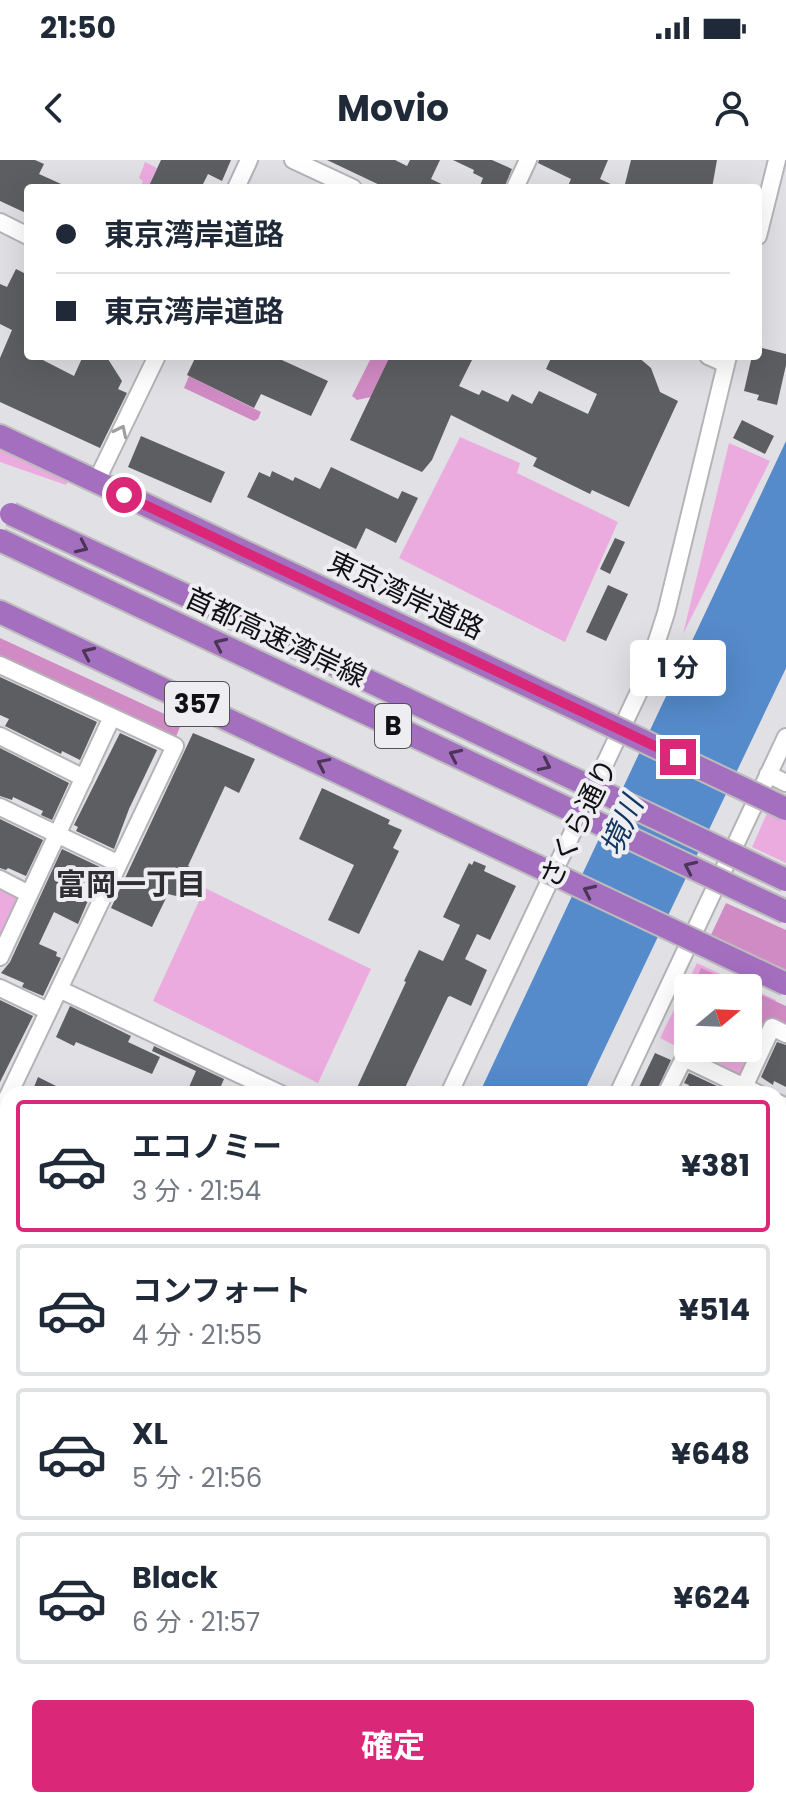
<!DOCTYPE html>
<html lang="ja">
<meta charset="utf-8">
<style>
:root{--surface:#fff;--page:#f2f2f3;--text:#1f2937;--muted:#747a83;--line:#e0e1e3;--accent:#db2777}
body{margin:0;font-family:Poppins,"Noto Sans JP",sans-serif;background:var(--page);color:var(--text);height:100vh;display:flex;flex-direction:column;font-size:30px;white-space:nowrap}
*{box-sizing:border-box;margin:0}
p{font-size:26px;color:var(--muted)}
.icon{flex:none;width:44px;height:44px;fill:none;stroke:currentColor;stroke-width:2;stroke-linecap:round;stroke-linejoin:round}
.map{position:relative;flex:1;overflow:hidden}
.drawer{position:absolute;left:0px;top:926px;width:786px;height:722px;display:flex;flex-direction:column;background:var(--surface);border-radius:24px 24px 0 0;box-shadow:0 8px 32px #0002}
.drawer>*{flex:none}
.hud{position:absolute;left:24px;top:24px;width:738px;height:176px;border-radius:8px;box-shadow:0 8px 32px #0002;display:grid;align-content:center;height:176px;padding:0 32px;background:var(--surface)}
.needle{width:52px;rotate:71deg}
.controls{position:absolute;left:674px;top:814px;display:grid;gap:16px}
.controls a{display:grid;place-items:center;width:88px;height:88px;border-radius:8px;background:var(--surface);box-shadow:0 8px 32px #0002;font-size:40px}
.end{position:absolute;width:36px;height:36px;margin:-18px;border:10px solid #db2777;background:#fff;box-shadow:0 0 0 4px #fff}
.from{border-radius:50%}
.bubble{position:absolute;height:56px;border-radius:8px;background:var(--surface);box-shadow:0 8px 32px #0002;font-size:26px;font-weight:700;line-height:56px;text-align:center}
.hud b{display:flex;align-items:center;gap:28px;height:76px;font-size:30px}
.hud b+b{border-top:2px solid var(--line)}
.hud i{width:20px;height:20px;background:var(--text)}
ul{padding:14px 0 0;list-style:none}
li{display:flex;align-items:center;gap:24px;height:132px;margin:0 16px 12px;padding:0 16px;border:4px solid var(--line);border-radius:8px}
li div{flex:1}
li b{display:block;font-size:30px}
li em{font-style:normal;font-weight:700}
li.selected{border-color:var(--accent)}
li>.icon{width:72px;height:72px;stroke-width:1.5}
.action{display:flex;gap:16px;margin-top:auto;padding:16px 32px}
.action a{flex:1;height:92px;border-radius:8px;background:var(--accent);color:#fff;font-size:32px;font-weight:700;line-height:92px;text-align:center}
.status{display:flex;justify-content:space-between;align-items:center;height:56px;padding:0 40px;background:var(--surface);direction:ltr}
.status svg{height:22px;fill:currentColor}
header{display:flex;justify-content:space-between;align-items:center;height:104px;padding:0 32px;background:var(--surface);font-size:36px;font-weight:700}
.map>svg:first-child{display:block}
.green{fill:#ecabdf;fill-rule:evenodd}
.forest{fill:#d18bc4}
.water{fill:#558acb}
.building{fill:#5d5e61}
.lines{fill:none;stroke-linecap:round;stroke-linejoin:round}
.minor-casing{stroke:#b4b4b8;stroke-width:20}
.highway-casing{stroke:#bcbcbd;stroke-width:26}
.minor{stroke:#fff;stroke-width:16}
.highway{stroke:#a56fc0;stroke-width:22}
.highway-bridge-casing{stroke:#bcbcbd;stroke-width:26;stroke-linecap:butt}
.highway-bridge{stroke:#a56fc0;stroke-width:22}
.oneway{stroke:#a09fa0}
.oneway2{stroke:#4c3658}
.route{stroke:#db2777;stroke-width:10}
.labels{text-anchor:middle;stroke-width:8;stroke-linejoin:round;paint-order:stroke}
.shield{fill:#eeeef2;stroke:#535355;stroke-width:2}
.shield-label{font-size:26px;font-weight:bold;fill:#111012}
.street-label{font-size:28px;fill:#111012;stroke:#eeeef2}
.water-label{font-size:30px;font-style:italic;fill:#113761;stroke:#eeeef2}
.neighbourhood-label{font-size:30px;font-weight:bold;fill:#2f2f32;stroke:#eeeef2}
</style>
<div class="status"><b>21:50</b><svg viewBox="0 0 49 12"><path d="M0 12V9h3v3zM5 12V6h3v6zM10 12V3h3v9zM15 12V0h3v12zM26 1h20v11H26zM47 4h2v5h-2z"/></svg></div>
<header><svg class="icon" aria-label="back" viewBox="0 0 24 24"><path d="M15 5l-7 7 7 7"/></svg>Movio<svg class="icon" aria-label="person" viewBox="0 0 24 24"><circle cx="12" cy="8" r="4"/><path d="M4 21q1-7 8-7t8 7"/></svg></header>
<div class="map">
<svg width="786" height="1647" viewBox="0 0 786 1647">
<rect width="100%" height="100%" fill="#e1e1e5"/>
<path class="green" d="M145 2 157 8 148 28H140L143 21 139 18Z
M460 277 520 303 517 313 618 362 565 482 399 398Z
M729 283 770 301 683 474Z
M0 285 70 318 66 325 0 302Z
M768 651 786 660V703L752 687Z
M0 726 17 734 19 739 0 780Z
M205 728 371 809 318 923 153 841Z
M697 803 776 840 743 914 735 916 660 878ZM688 828H748V888H688Z
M0 1376 8 1380V1502L0 1499Z
M299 1640H579L575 1647H296Z
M647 1640H737L743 1647H647Z"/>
<path class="forest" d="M372 196H390L371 237 357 240 352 236Z
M189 216 261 252 258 259 254 261 184 228Z
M0 478 182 562 175 579 0 495Z
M726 743 786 770V813L709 779Z
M701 808 746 828H693Z
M748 829 786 846V878L748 860Z
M8 1310V1365L0 1358V1328Z"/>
<path class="water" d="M786 281V508L583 934H479Z
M148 1640H247L243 1647H145Z"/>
<path class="building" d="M0 0H35L44 4 39 14 70 28H28V54L0 41Z
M161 0H231L222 21 208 14 201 28H148Z
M327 0H395L407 6 410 0H440L431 19 450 28H386Z
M453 0H492L512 9 504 28H479L483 18 473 13 474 10Z
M539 0H608L600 19 619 28H567L571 19 538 3Z
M631 0H717L712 28H624Z
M16 109 28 115V196H35L74 216 83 196H106L122 221 118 229 127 233 100 288 0 242V198L12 170 0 164V124L7 127Z
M758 187 786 194V205L777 245 757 240 759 235 744 231 752 196H758Z
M196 196H273L328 221 311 256 261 234 254 248 187 215Z
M390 196H474L459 226 479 235 482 230 508 242 512 234 532 244 539 231 588 254 597 234 546 209 552 196H637L651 208 660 232 678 241 629 347 592 330 590 334 533 306 537 298 451 255 432 300 422 312 350 280Z
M742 260 774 276 765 294 733 278Z
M141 276 225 312 211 343 128 307Z
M331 307 398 339 402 331 418 338 396 383 366 368 356 389 247 337 259 312 270 317 272 311 293 321 295 317 320 329Z
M615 378 625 382 610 414 600 409Z
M608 425 628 434 606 481 586 472Z
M0 517 97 562 80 600 62 591 61 594 5 566 9 559 0 555Z
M120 573 157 590 129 649 114 689 76 671 78 667 74 665Z
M193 573 255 599 239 633 225 626 188 706 205 714 198 729 193 726 188 739 168 734 152 767 111 748Z
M0 588 69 623 52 660 41 655 43 651 13 637 12 640 0 636Z
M322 628 390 660 388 664 402 670 393 688 399 691 359 774 328 760 354 705 299 679Z
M0 659 43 680 26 716 8 708 6 710 0 708Z
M62 689 102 708 78 764 54 752 39 784 57 792 56 796 61 798 43 836 22 827 24 823 1 813 10 802Z
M474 701 486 706 484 711 516 726 490 780 477 774 465 799 487 810 471 846 450 836 448 837 402 934H354L406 822 404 821 419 790 443 801 460 765 443 757 469 703 472 705Z
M0 840 33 856 0 922Z
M70 846 131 876 128 882 160 897 152 914 76 882 74 886 56 877Z
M777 882 786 885V927L774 921 773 925 761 917Z
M154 886 224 919 221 926 238 934H186L196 911 152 891Z
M655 893 671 900 655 934H644L637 931Z
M689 913 734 934H696L687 930 689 925 684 923Z
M38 917 58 927 54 934 34 927Z"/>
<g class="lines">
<g class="minor-casing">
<path id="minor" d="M293 0 353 28
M236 28 249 0
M515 28 528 0
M0 62 28 76
M758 76 777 0
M708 196 726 204
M96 322 157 196
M0 505 175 586 9 934
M0 576 84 618
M768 614 786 623
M0 647 117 703
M0 719 29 734
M0 797 112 557
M0 828 48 851
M59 829 281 934
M744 927 772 867 786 874
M449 934 644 521 666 453 728 196
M618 934 786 577
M666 934 684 898 759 934
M778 943 786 947
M0 953 8 936
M778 1015 786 1019
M0 1023 8 1027
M778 1089 786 1092
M778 1164 786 1168
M778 1237 786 1241
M778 1331 786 1314
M778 1392 786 1396
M114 1647 118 1640
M279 1647 282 1640
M580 1647 584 1640"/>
</g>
<g class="highway-casing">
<path id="highway" d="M0 276 461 494
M0 452 393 638"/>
</g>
<use href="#minor" class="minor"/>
<use href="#highway" class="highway"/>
<g class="highway-bridge-casing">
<path id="highway-bridge" d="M11 354 335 505 786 720
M0 380 786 752
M461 494 786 649
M393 638 786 824"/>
</g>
<use href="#highway-bridge" class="highway-bridge"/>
</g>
<defs><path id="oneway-chevron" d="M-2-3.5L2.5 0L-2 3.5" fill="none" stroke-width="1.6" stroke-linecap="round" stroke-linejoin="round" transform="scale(2)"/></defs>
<use class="oneway" href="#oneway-chevron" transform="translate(121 271) rotate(-64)"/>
<g class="oneway2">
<use href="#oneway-chevron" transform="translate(82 387) rotate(25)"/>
<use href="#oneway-chevron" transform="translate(220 484) rotate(-155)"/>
<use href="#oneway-chevron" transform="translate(88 493) rotate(-155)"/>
<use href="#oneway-chevron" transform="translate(455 595) rotate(-155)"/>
<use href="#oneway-chevron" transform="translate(323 604) rotate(-154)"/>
<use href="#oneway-chevron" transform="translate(545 605) rotate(26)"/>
<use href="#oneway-chevron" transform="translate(690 707) rotate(-155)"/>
<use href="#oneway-chevron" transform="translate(589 731) rotate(-155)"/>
</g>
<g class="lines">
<path class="route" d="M124 335 678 597"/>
</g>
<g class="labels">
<g class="shield">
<rect x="165" y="522" width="64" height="44" rx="6"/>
<rect x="375" y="544" width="36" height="44" rx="6"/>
</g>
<g class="shield-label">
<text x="197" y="553">357</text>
<text x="393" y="575">B</text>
</g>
<g class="street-label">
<text transform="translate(406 435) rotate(25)" y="10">東京湾岸道路</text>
<text transform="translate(276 477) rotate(25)" y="10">首都高速湾岸線</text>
<text transform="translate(578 663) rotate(-64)" y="10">さくら通り</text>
</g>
<g class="water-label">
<text transform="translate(622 666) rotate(-66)" y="10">境川</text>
</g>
<g class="neighbourhood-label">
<text x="131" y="735">富岡一丁目</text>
</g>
</g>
</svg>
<div class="controls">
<a><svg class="needle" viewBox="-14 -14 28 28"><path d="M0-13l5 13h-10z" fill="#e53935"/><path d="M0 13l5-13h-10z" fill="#747a83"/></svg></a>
</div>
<i class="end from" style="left:124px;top:335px"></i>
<i class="end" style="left:678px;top:597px"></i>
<div class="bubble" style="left:630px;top:480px;width:96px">1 分</div>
<div class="hud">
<b><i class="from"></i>東京湾岸道路</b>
<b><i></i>東京湾岸道路</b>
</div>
<section class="drawer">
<ul>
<li class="selected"><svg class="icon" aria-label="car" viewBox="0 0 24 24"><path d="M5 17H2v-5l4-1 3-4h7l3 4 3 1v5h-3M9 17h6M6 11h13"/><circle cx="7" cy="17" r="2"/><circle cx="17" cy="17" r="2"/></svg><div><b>エコノミー</b><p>3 分 · 21:54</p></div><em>¥381</em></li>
<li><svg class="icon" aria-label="car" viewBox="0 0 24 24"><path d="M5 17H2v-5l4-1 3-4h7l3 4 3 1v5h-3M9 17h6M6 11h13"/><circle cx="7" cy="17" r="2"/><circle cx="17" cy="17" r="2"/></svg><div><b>コンフォート</b><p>4 分 · 21:55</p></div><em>¥514</em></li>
<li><svg class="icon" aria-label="car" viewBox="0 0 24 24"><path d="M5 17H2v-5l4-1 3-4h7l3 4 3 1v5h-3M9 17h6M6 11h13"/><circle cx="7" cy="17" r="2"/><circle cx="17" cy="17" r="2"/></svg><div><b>XL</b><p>5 分 · 21:56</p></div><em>¥648</em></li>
<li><svg class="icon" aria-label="car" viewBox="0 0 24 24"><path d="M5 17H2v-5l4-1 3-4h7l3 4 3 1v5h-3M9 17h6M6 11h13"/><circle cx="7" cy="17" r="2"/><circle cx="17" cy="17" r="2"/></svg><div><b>Black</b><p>6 分 · 21:57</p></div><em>¥624</em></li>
</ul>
<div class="action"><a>確定</a></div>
</section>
</div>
